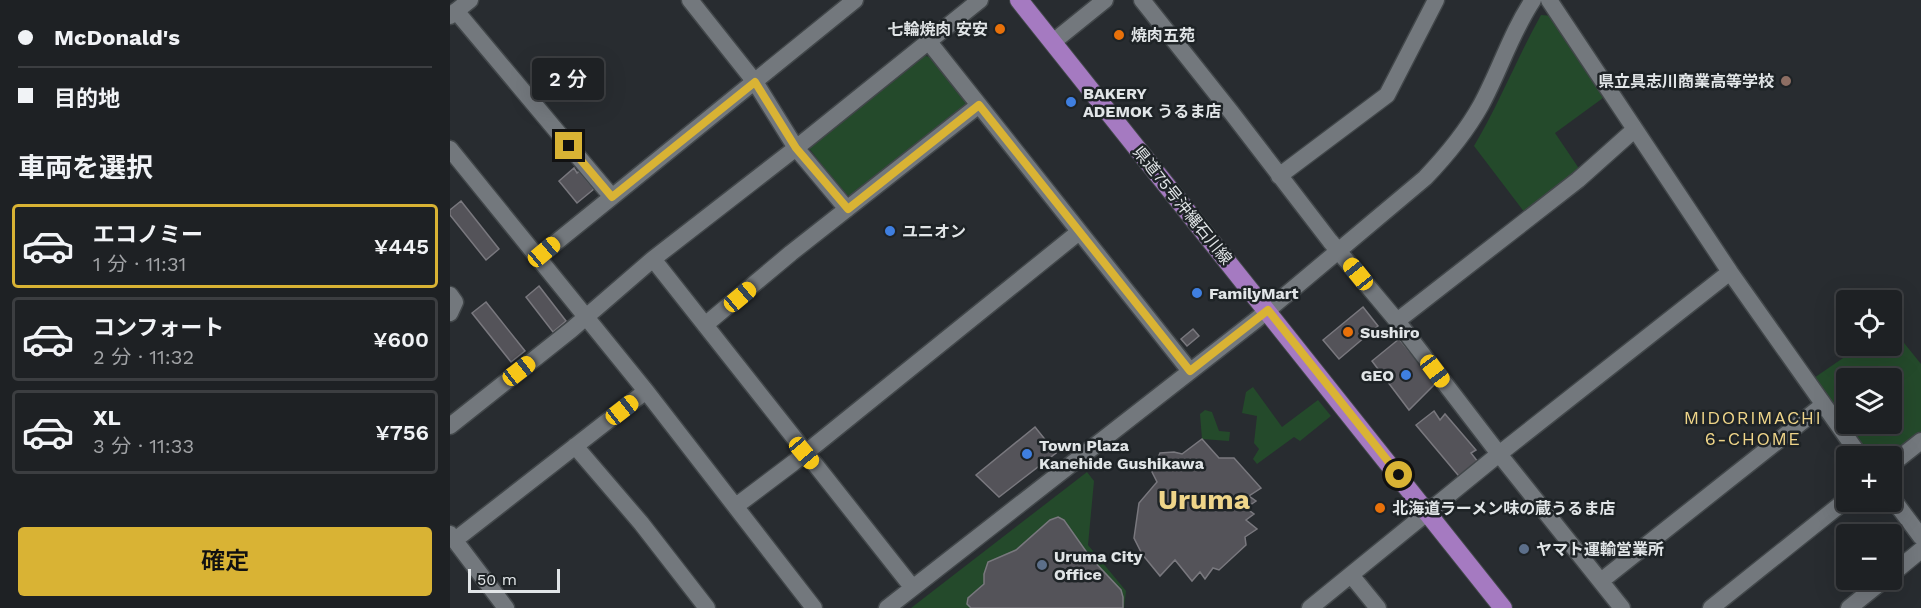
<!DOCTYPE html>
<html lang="ja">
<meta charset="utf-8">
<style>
:root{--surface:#1e2124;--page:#26292c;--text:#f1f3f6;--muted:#a1a3a6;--line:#3c3e41;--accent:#d9b334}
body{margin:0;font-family:"Work Sans","Noto Sans JP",sans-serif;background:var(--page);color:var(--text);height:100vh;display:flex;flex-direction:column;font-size:22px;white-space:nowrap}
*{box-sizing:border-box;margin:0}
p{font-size:20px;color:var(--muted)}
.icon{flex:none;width:33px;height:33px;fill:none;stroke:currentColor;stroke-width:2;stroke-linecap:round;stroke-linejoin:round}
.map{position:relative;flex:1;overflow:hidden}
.drawer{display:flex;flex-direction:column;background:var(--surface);width:450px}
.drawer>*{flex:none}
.hud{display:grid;align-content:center;height:132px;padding:0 18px;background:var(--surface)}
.tools{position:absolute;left:1386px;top:290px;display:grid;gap:12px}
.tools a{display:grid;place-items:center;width:66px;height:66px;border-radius:6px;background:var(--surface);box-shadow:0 6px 24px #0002,0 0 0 2px var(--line);font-size:30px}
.scale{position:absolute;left:18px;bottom:15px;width:92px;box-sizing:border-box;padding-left:6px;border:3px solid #e1e5e7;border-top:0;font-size:16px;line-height:21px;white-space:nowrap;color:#e1e5e7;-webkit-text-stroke:4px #1e2326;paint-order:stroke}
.end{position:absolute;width:27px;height:27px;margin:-14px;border:8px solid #d9b334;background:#111;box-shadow:0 0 0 3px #111}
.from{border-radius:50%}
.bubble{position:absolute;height:42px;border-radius:6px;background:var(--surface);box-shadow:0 6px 24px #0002,0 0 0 2px var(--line);font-size:20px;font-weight:600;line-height:42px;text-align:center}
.car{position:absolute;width:18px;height:36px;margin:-18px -9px;border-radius:8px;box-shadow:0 0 4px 2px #0007;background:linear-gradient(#f5c518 24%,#345 0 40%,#f5c518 0 76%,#345 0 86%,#f5c518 0)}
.hud b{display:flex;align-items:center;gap:21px;height:57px;font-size:22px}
.hud b+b{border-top:2px solid var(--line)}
.hud i{width:15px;height:15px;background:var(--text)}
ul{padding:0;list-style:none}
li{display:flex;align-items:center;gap:18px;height:84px;margin:0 12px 9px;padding:0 6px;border:3px solid var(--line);border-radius:6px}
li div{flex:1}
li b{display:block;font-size:22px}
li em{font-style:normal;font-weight:600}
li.current{border-color:var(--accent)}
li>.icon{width:54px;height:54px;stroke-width:1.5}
h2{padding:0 18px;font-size:27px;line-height:72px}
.cta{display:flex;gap:12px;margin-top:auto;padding:12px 18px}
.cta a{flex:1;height:69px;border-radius:6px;background:var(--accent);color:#111;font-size:24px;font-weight:600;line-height:69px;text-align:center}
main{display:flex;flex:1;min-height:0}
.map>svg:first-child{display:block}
.green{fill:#244a2b;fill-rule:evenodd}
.building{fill:#545359;stroke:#79787e;stroke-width:1.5}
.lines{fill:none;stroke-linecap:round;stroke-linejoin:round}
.minor-casing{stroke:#42474a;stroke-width:19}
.major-casing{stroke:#42474a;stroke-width:20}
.minor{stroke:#73787d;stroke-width:16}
.major{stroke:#a57ac1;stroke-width:18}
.route{stroke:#d9b334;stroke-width:8}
.food-dot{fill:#e8710a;stroke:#1e2326;stroke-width:2}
.education-dot{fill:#8d6e63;stroke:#1e2326;stroke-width:2}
.shop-dot{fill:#3f7fe0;stroke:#1e2326;stroke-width:2}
.service-dot{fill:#5c6f8a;stroke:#1e2326;stroke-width:2}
.labels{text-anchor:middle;stroke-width:5;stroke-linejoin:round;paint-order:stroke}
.poi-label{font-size:16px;font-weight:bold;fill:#e1e5e7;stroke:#1e2326;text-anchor:start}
.street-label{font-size:16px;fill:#e1e5e7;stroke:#1e2326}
.neighbourhood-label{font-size:18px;letter-spacing:1.5px;fill:#efd589;stroke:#1e2326}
.town-label{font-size:28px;font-weight:bold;fill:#efd589;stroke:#1e2326}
</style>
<main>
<section class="drawer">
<div class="hud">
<b><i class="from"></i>McDonald's</b>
<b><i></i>目的地</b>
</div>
<h2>車両を選択</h2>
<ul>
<li class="current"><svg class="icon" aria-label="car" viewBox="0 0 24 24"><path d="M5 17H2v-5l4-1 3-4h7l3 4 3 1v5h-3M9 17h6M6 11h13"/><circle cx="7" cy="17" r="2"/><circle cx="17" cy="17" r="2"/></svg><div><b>エコノミー</b><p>1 分 · 11:31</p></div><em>¥445</em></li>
<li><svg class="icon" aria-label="car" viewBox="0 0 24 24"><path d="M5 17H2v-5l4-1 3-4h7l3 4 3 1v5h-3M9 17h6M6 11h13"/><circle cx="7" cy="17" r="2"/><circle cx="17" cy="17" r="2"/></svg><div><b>コンフォート</b><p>2 分 · 11:32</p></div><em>¥600</em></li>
<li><svg class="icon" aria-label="car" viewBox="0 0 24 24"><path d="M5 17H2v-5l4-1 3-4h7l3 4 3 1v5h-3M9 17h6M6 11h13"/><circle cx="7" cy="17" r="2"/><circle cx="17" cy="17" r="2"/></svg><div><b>XL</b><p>3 分 · 11:33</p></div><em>¥756</em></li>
</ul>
<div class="cta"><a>確定</a></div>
</section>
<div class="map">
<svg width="1471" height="608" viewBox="0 0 1471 608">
<rect width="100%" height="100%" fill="#282c30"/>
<path class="green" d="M1091 15 1104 16 1153 98 1105 133 1130 170 1075 213 1024 146C1049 104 1067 58 1091 15Z
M475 56 483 57 517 101 515 110 404 197 394 194 359 148Z
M1442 328 1471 364V441L1442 456H1410L1361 380 1412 345H1442ZM1396 378H1442V423H1396Z
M803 387 832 427 868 400 881 416 850 441 844 437 807 464 803 459 809 449 804 443 807 416 792 413 796 392Z
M755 410 762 412 769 431 780 432 779 441 752 439 750 414Z
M637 472 644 481 638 545 676 591 674 608H461Z"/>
<path class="building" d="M124 168 127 173 129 171 144 189 127 203 109 181Z
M11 201 49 249 36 260 0 215V210Z
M89 286 116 321 103 332 76 297Z
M36 302 75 351 61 362 22 313Z
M913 307 928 326 889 359 873 340Z
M743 329 749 336 737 346 731 339Z
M949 339 986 383 959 410 922 361Z
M984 411 990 420 995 414 1026 450 1021 453 1032 467 1013 481 966 425Z
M585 427 606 453 549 497 526 475Z
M752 439 769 458H784L811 488 799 496 806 501 796 508 804 514 796 520 807 529 795 537 796 545 769 570 763 568 755 579 750 572 742 581 725 560 710 576 692 554 684 538 689 503 707 482 702 472 710 453 724 452 732 454Z
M608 517 614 520 640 557 671 590 673 597V608H521L517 604 518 598 534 584V574L538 562 566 550 600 520Z"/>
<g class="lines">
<g class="minor-casing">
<path id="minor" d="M240 0 305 82 346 148 397 209
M692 0 781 112 880 241 947 321 1049 454 1172 608
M1099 0 1280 272 1410 456
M6 11 162 197
M0 16 20 0
M479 42 740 371
M603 42 655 0
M0 149 196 391 364 608
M829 176 937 95 986 0
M88 257 405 0
M203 259 462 587
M0 295 5 302 0 313
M947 321 1128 180 1184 130
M255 325 341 253 529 105
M0 426 121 330 203 259 346 148 530 0
M125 446 191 523 257 608
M1442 464 1471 441
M1442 498 1471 537
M286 506 343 463 629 232
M0 534 56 608
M5 540 196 391
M1442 574 1471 550
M901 575 928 608
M1151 581 1373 405
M437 608 806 320 975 178C996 156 1016 132 1031 105 1050 70 1061 33 1083 0
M860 608 1049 454 1280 272
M1261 608 1396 500
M1399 608 1435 579"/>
</g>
<g class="major-casing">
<path id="major" d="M569 0 1053 608"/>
</g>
<use href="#minor" class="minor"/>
<use href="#major" class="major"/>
</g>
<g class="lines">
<path class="route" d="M119 146 162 197 305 82 346 148 398 209 529 105 740 371 818 310 949 475"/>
</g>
<g class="food-dot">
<circle cx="550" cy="29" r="6"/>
<circle cx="669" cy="35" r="6"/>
<circle cx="898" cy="332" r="6"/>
<circle cx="930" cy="508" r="6"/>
</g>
<circle class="education-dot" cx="1336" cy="81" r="6"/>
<g class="shop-dot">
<circle cx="621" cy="102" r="6"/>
<circle cx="440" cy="231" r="6"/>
<circle cx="747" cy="293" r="6"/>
<circle cx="956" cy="375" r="6"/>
<circle cx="577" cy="454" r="6"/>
</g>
<g class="service-dot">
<circle cx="1074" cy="549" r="6"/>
<circle cx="592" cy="565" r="6"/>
</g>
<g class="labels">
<g class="poi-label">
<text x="538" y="35" text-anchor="end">七輪焼肉 安安</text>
<text x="681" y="41">焼肉五苑</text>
<text x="1324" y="87" text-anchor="end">県立具志川商業高等学校</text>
<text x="633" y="99">BAKERY<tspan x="633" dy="18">ADEMOK うるま店</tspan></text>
<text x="452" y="237">ユニオン</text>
<text x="759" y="299">FamilyMart</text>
<text x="910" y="338">Sushiro</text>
<text x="944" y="381" text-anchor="end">GEO</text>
<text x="589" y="451">Town Plaza<tspan x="589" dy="18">Kanehide Gushikawa</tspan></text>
<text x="942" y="514">北海道ラーメン味の蔵うるま店</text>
<text x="1086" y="555">ヤマト運輸営業所</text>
<text x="604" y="562">Uruma City<tspan x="604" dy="18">Office</tspan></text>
</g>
<g class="street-label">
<text transform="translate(733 205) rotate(51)" y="6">県道75号沖縄石川線</text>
</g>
<g class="neighbourhood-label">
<text x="1303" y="424">MIDORIMACHI<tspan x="1303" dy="21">6-CHOME</tspan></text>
</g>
<g class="town-label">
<text x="754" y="509">Uruma</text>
</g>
</g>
</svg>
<div class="tools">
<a><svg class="icon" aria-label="locate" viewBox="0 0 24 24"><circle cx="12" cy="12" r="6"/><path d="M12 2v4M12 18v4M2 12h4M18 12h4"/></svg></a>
<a><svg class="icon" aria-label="layers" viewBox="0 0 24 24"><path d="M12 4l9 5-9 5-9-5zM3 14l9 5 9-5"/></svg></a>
<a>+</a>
<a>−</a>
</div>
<div class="scale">50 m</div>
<i class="end from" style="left:949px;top:475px"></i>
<i class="end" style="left:119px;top:146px"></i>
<div class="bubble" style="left:82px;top:58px;width:72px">2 分</div>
<i class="car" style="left:94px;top:252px;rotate:50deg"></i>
<i class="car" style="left:908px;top:274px;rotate:321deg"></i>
<i class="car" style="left:290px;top:297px;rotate:50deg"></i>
<i class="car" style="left:69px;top:371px;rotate:52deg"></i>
<i class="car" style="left:985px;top:371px;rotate:143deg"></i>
<i class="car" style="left:172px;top:410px;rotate:52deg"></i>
<i class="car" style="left:354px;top:453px;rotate:140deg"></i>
</div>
</main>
